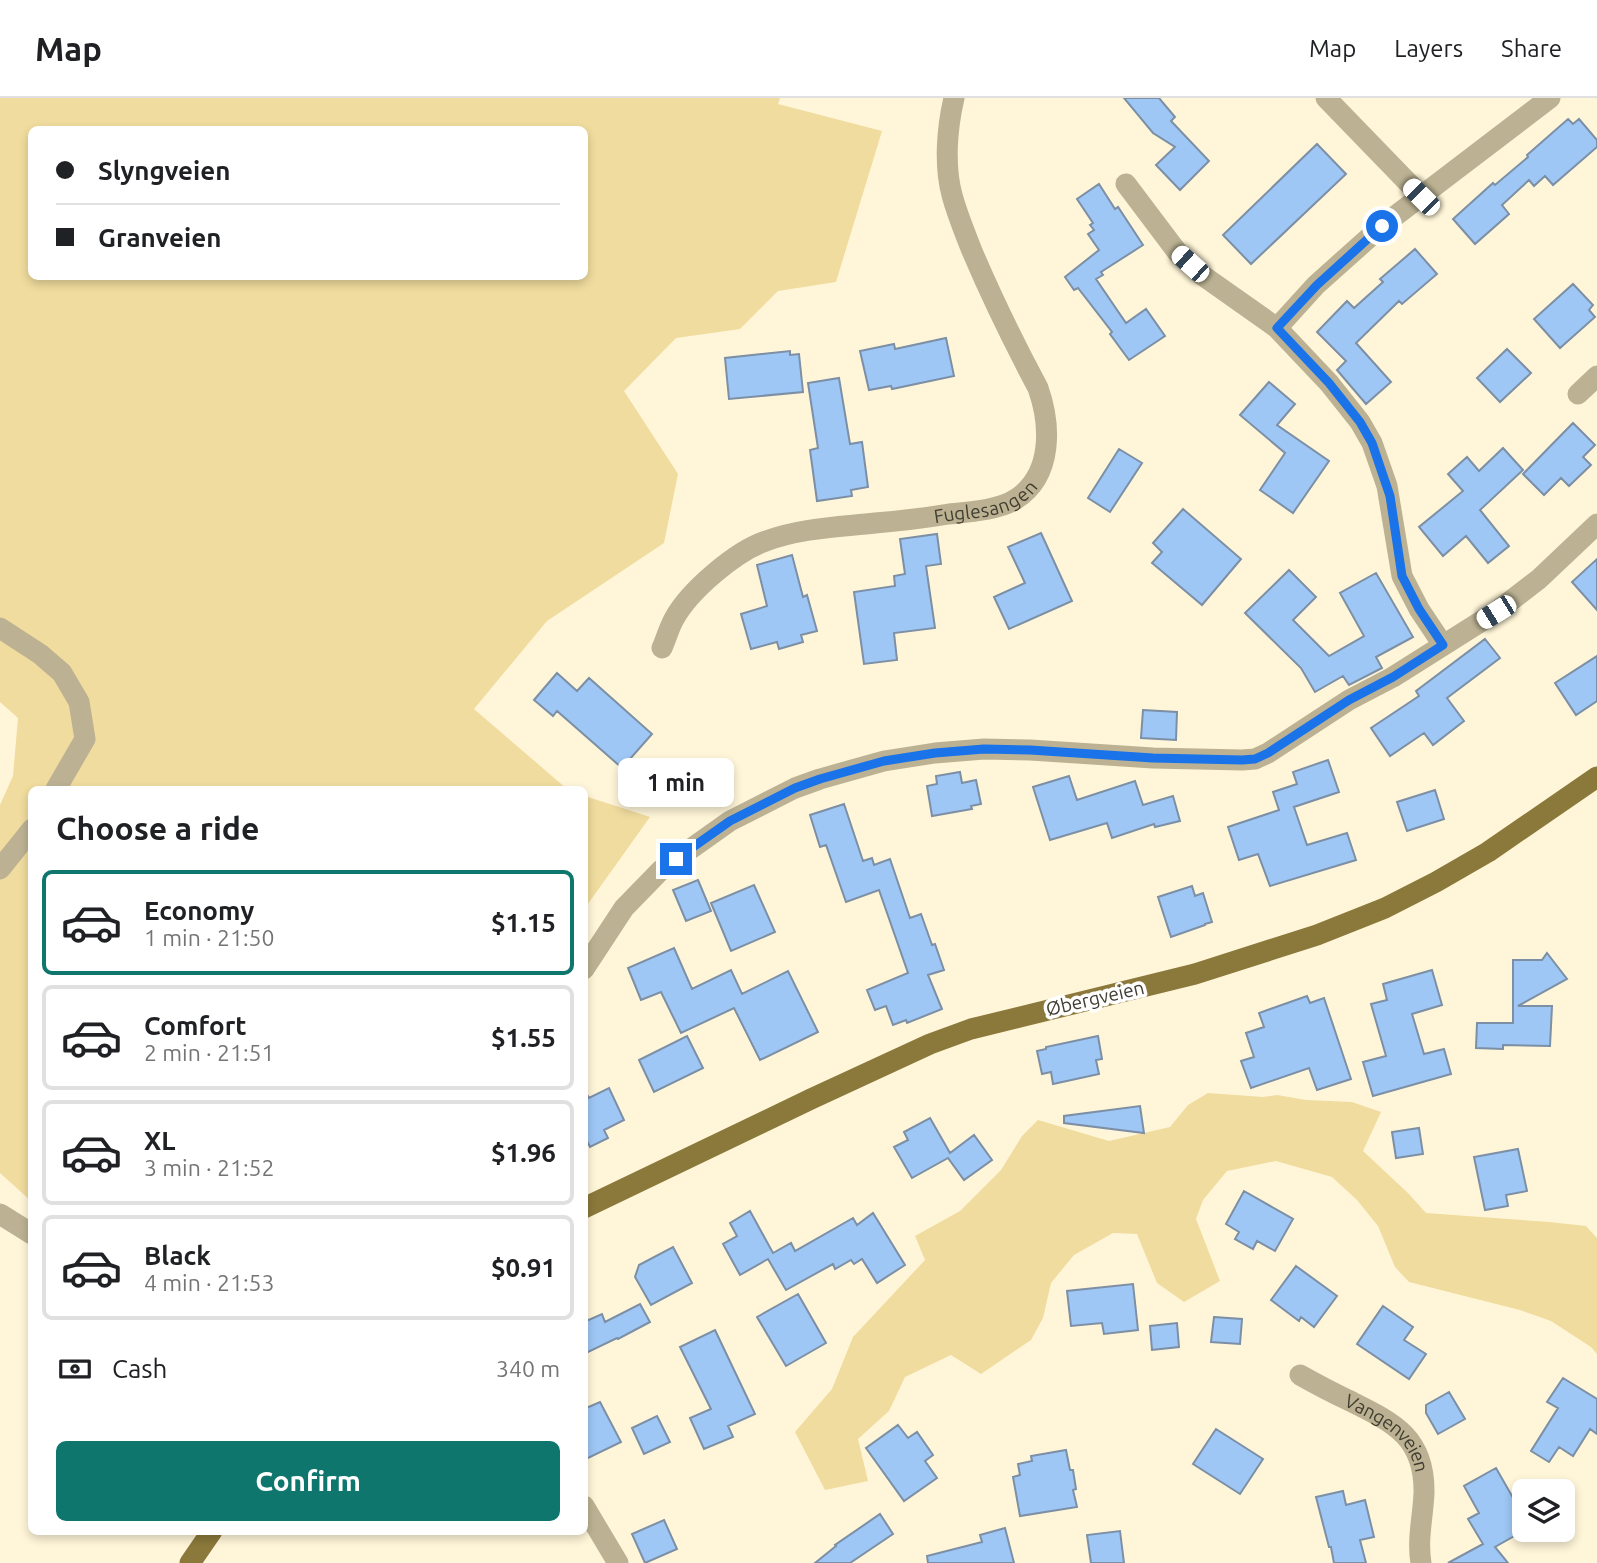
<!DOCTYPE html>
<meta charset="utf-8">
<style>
:root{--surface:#fff;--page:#f6f6f6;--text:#202124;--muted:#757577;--line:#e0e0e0;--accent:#0f766e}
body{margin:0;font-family:Ubuntu,sans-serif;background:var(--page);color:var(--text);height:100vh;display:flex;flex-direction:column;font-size:26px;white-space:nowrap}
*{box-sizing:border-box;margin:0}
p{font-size:23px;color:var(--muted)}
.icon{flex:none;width:38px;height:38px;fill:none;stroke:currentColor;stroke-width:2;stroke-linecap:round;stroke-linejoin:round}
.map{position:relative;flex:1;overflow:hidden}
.panel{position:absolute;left:28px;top:688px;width:560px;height:749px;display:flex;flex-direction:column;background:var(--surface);border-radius:10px;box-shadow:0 4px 10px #0003}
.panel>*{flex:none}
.banner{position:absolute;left:28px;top:28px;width:560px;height:154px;border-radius:10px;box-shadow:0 4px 10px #0003;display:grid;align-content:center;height:154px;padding:0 28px;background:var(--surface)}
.controls{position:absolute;left:1512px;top:1381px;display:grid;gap:14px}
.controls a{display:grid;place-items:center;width:63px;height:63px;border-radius:10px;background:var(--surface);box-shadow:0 4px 10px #0003;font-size:35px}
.end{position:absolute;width:32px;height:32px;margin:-16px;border:9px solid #1a73e8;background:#fff;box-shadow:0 0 0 4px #fff}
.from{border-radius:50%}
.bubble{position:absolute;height:49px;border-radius:10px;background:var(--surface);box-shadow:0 4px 10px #0003;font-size:23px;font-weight:700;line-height:49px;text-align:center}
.car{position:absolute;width:21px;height:42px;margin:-21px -10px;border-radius:9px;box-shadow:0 0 5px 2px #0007;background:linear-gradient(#fff 24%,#345 0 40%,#fff 0 76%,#345 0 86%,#fff 0)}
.banner b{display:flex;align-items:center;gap:24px;height:66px;font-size:26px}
.banner b+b{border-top:2px solid var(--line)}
.banner i{width:18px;height:18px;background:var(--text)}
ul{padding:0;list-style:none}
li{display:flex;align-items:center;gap:21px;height:105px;margin:0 14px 10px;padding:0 14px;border:4px solid var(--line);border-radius:10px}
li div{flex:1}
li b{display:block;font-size:26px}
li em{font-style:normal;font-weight:700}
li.active{border-color:var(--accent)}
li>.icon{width:63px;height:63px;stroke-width:1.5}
h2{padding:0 28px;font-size:32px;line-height:84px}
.pay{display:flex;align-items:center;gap:18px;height:77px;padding:0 28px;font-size:26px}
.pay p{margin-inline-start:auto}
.primary-button{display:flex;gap:14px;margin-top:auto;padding:14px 28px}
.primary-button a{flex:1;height:80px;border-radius:10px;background:var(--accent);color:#fff;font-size:28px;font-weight:700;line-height:80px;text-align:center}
header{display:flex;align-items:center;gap:42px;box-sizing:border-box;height:98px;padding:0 35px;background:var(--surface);border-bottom:2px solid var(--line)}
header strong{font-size:33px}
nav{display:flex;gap:38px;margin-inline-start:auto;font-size:24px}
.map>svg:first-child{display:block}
.green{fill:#f0dc9e;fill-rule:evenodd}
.building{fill:#9ec7f5;stroke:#7c8fa5;stroke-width:2}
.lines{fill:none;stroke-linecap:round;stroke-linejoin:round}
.street{stroke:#bcb293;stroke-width:21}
.primary{stroke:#8b793b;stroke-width:21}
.route{stroke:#1a73e8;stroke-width:9}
.labels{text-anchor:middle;stroke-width:7;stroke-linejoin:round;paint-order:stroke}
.street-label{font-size:19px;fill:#403d31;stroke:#fff}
</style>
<header>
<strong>Map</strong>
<nav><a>Map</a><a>Layers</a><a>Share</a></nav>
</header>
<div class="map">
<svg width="1597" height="1465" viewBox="0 0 1597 1465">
<rect width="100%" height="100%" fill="#fff6d9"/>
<path class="green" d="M0 0H780L778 6 882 33 836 184 778 193 740 231 676 240 624 293 678 376 664 445 547 523 474 611 567 691H32L31 1103 0 1075V707L13 678 18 620 0 604ZM32 32H584V178H32Z
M585 698 650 719 585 810 584 698Z
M1208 995 1263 999 1277 997 1306 1002 1352 1004 1381 1014 1363 1053 1408 1095 1426 1115 1549 1124 1586 1128 1597 1140V1256L1591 1249 1551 1223 1520 1212 1409 1184 1395 1169 1378 1128 1357 1102 1332 1079 1276 1063 1227 1073 1203 1102 1196 1121 1220 1183 1184 1204 1157 1185 1137 1136 1113 1135 1074 1157 1051 1185 1043 1220 1031 1242 981 1276 951 1257 905 1279 889 1313 858 1341 868 1383 825 1392 795 1334 832 1291 853 1239 925 1162 915 1138 960 1113 1001 1072 1022 1038 1038 1022 1109 1043 1170 1029 1188 1007Z"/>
<path class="building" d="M1124 0H1159L1175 19 1171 23 1209 63 1180 92 1156 67 1175 49 1153 35Z
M1568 21 1573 26 1579 21 1597 42V49L1553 87 1545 78 1534 88 1529 82 1502 107 1509 116 1475 146 1453 121 1493 85 1495 87 1528 59 1527 57Z
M1317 46 1346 76 1251 166 1223 137Z
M1099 86 1115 111 1118 109 1143 147 1101 174 1103 177 1096 181 1126 225 1146 211 1165 238 1129 262 1110 236 1112 234 1078 190 1074 192 1065 179 1099 152 1088 136 1094 132 1090 127 1093 125 1077 101Z
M1415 151 1437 176 1402 206 1399 203 1356 245 1391 284 1366 306 1337 272 1346 263 1317 234 1347 203 1354 210 1383 184 1380 181Z
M1573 186 1593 207 1589 212 1595 219 1560 250 1534 221Z
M946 240 954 278 892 291 891 288 869 292 860 253 894 246 895 251Z
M1507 251 1531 275 1500 304 1477 280Z
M790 253V257L799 256 803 294 729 301 725 260Z
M839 280 850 346 862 344 868 389 851 392 852 398 817 403 810 352 818 350 808 285Z
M1269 284 1295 306 1277 327 1329 363 1293 415 1260 392 1285 355 1240 317Z
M1573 325 1595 347 1583 359 1591 367 1569 388 1561 380 1544 397 1523 376Z
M1503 350 1523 372 1480 412 1509 448 1488 465 1466 438 1443 458 1419 429 1463 393 1448 376 1467 359 1479 373Z
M1119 351 1142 365 1110 414 1088 400Z
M1183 411 1241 461 1202 507 1152 465 1162 454 1153 445Z
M1041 435 1072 503 1009 531 994 499 1025 485 1008 449Z
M937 436 941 466 926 468 935 530 894 535 897 562 864 566 854 494 895 488 894 478 905 476 900 441Z
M792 457 803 499 807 497 817 533 801 537 803 544 779 551 777 544 751 551 741 516 767 508 757 467Z
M1597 461V512L1572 484Z
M1289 472 1316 499 1293 522 1329 558 1364 538 1340 495 1376 475 1413 539 1376 559 1382 570 1349 587 1343 578 1315 594 1301 570 1245 515Z
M1485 541 1500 560 1447 600 1464 623 1433 647 1424 635 1390 658 1371 630 1419 598 1416 593Z
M1597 558V603L1576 617 1555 585Z
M557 575 577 593 589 580 652 636 622 670 557 613 553 618 534 602Z
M1143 612 1177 614 1176 642 1141 640Z
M1328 662 1339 694 1294 709 1307 747 1347 735 1356 762 1270 788 1258 756 1239 762 1228 729 1279 712 1273 694 1297 686 1293 674Z
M960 674 962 685 976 682 981 706 971 708 972 711 932 718 927 688 937 686 936 678Z
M1069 678 1077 702 1135 683 1143 707 1173 698 1180 723 1155 729 1154 726 1112 740 1107 725 1050 742 1033 689Z
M1435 692 1444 721 1407 733 1397 704Z
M844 706 863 763 872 760 874 767 890 761 910 820 921 816 932 847 935 846 944 872 928 877 942 911 907 925 906 922 893 927 886 908 875 912 867 892 908 875 879 792 846 804 826 747 820 749 810 717Z
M698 782 711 813 686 823 673 792Z
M754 787 775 834 731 853 711 805Z
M1192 788 1195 798 1203 795 1212 824 1205 826V827L1171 839 1158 799Z
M674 850 692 891 731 872 742 896 788 873 818 934 760 962 734 910 681 935 661 894 641 902 628 870Z
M1547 855 1567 881 1518 908H1552L1550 948 1503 947V951L1476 950 1477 925H1513V862H1542Z
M1432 872 1442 907 1412 916 1424 956 1444 951 1451 976 1373 998 1363 964 1386 958 1371 906 1387 902 1383 886Z
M1307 898 1310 905 1324 900 1351 981 1317 992 1309 970 1251 990 1241 963 1254 959 1246 935 1264 929 1259 915Z
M687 938 703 970 654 994 639 962Z
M1098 938 1102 961 1096 962 1099 976 1053 986 1051 974 1042 976 1037 953 1046 951V949Z
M609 990 624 1022 604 1032 608 1040 590 1049 586 1041H584V991L589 1000Z
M1140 1008 1144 1035 1064 1025V1018Z
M930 1020 950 1055 974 1037 992 1062 964 1082 948 1060 912 1080 894 1049 908 1042 904 1034Z
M1419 1030 1423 1056 1396 1060 1392 1034Z
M1518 1051 1527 1093 1506 1097 1508 1108 1485 1112 1474 1059Z
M1244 1093 1293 1121 1275 1153 1257 1143 1253 1151 1235 1141 1239 1134 1226 1126Z
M750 1113 773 1155 791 1145 795 1153 853 1120 857 1127 873 1115 905 1167 877 1185 862 1161 854 1166 851 1162 835 1171 833 1166 786 1192 768 1161 740 1177 723 1146 737 1138 730 1125Z
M673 1149 692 1185 651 1207 635 1179 639 1167Z
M1296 1168 1337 1198 1314 1229 1301 1219 1299 1223 1271 1202Z
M1133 1186 1138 1232 1104 1236 1102 1225 1071 1228 1067 1193Z
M798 1196 826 1245 786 1268 757 1219Z
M640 1206 650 1224 618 1241 617 1240 584 1256V1224L602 1216 605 1224Z
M1383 1208 1413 1229 1404 1242 1426 1256 1409 1281 1357 1246Z
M1214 1219 1242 1221 1240 1246 1211 1244Z
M1177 1225 1179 1249 1152 1252 1150 1228Z
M715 1232 755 1316 728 1328 733 1339 704 1351 690 1320 711 1311 680 1249Z
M1563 1280 1597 1301V1336L1590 1331 1573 1358 1559 1349 1549 1364 1531 1353 1558 1310 1547 1304Z
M1449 1294 1465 1321 1438 1336 1426 1315V1307Z
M600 1304 621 1344 584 1362V1311Z
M657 1318 670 1344 644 1356 632 1330Z
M898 1327 908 1340 917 1334 933 1357 925 1363 937 1380 904 1403 866 1350Z
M1216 1331 1263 1361 1240 1396 1193 1366Z
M1066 1352 1070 1372H1073L1076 1391 1073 1392 1077 1409 1020 1418 1013 1379 1020 1377 1018 1366 1032 1363 1031 1358Z
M1496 1370 1524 1419 1525 1432 1495 1449 1508 1465H1448L1483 1446 1468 1421 1479 1415 1464 1388Z
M1343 1393 1346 1407 1365 1402 1374 1439 1360 1442 1366 1465H1334L1331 1449H1329L1316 1399Z
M880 1416 893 1436 850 1465H815L836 1448 835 1447Z
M664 1422 677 1451 645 1465 632 1436Z
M1005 1430 1014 1465H928L927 1458 982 1444 980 1437Z
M1120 1433 1124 1465H1091L1087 1437Z"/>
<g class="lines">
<g class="street">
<path d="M1326 0 1421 98"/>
<path d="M1126 86 1178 155 1202 177 1277 230 1329 285 1360 324 1372 345 1387 388 1402 478 1419 511 1443 547"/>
<path d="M1277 230 1316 187 1382 128 1550 0"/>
<path d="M1578 296 1597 278"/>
<path d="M0 530 40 556 62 575 79 604 85 641 56 691"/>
<path id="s1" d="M662 550C666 541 669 530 674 521 689 493 736 453 766 443 801 430 839 429 875 425 900 423 925 420 949 416 969 414 1000 412 1016 401 1053 377 1051 327 1038 290 1014 245 992 200 972 153 965 135 957 116 952 97 944 67 947 30 954 0"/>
<path d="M0 771 32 731"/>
<path d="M584 871 624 810 661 772 730 723 795 690 820 681 884 663 935 655 984 651 1030 652 1153 660 1242 662 1255 661 1268 655 1349 602 1393 579 1496 514 1539 481 1597 426"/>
<path d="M0 1116 32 1136"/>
<path id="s2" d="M1300 1277C1316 1286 1331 1294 1348 1302 1392 1324 1425 1338 1424 1395 1423 1419 1417 1441 1421 1465"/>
<path d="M584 1408 618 1465"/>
</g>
<path class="primary" d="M584 1110 811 1001 930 946 971 931 1195 876 1317 837 1385 810 1436 784 1488 754 1597 679
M190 1465 212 1433"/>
</g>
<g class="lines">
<path class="route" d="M676 761 730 723 795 690 820 681 884 663 935 655 984 651 1030 652 1153 660 1242 662 1255 661 1268 655 1349 602 1393 579 1443 547 1419 511 1402 478 1390 398 1372 345 1360 324 1329 285 1277 230 1317 187 1382 128"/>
</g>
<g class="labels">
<g class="street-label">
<text dy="7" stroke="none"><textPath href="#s1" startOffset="378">Fuglesangen</textPath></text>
<text transform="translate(1095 900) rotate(-13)" y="7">Øbergveien</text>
<text dy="7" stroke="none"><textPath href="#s2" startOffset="107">Vangenveien</textPath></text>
</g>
</g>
</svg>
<div class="controls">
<a><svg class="icon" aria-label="layers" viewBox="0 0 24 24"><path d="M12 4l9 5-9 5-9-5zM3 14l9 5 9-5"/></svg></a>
</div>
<i class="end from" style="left:1382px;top:128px"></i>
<i class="end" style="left:676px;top:761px"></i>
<div class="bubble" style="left:618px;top:660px;width:116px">1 min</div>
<i class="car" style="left:1421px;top:99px;rotate:315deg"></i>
<i class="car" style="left:1190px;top:166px;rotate:312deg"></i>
<i class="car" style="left:1496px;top:514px;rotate:238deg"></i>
<div class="banner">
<b><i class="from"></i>Slyngveien</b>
<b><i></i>Granveien</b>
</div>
<section class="panel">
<h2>Choose a ride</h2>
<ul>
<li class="active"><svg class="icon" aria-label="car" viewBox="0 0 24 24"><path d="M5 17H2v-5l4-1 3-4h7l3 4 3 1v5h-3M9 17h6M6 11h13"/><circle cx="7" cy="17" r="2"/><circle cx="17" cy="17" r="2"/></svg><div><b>Economy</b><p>1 min · 21:50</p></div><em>$1.15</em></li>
<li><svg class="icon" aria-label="car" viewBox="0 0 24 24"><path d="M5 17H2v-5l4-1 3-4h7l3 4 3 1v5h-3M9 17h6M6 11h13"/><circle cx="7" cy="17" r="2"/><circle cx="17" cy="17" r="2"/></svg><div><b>Comfort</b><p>2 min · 21:51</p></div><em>$1.55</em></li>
<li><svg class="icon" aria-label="car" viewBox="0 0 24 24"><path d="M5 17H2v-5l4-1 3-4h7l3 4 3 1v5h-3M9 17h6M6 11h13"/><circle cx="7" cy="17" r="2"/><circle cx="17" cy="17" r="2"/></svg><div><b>XL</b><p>3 min · 21:52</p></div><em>$1.96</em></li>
<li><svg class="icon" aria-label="car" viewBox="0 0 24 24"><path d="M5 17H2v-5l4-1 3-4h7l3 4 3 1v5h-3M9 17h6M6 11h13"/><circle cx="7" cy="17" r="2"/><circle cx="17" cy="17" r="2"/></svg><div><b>Black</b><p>4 min · 21:53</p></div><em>$0.91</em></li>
</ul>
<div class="pay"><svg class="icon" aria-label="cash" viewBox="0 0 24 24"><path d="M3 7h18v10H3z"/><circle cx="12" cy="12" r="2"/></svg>Cash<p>340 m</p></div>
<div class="primary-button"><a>Confirm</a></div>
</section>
</div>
